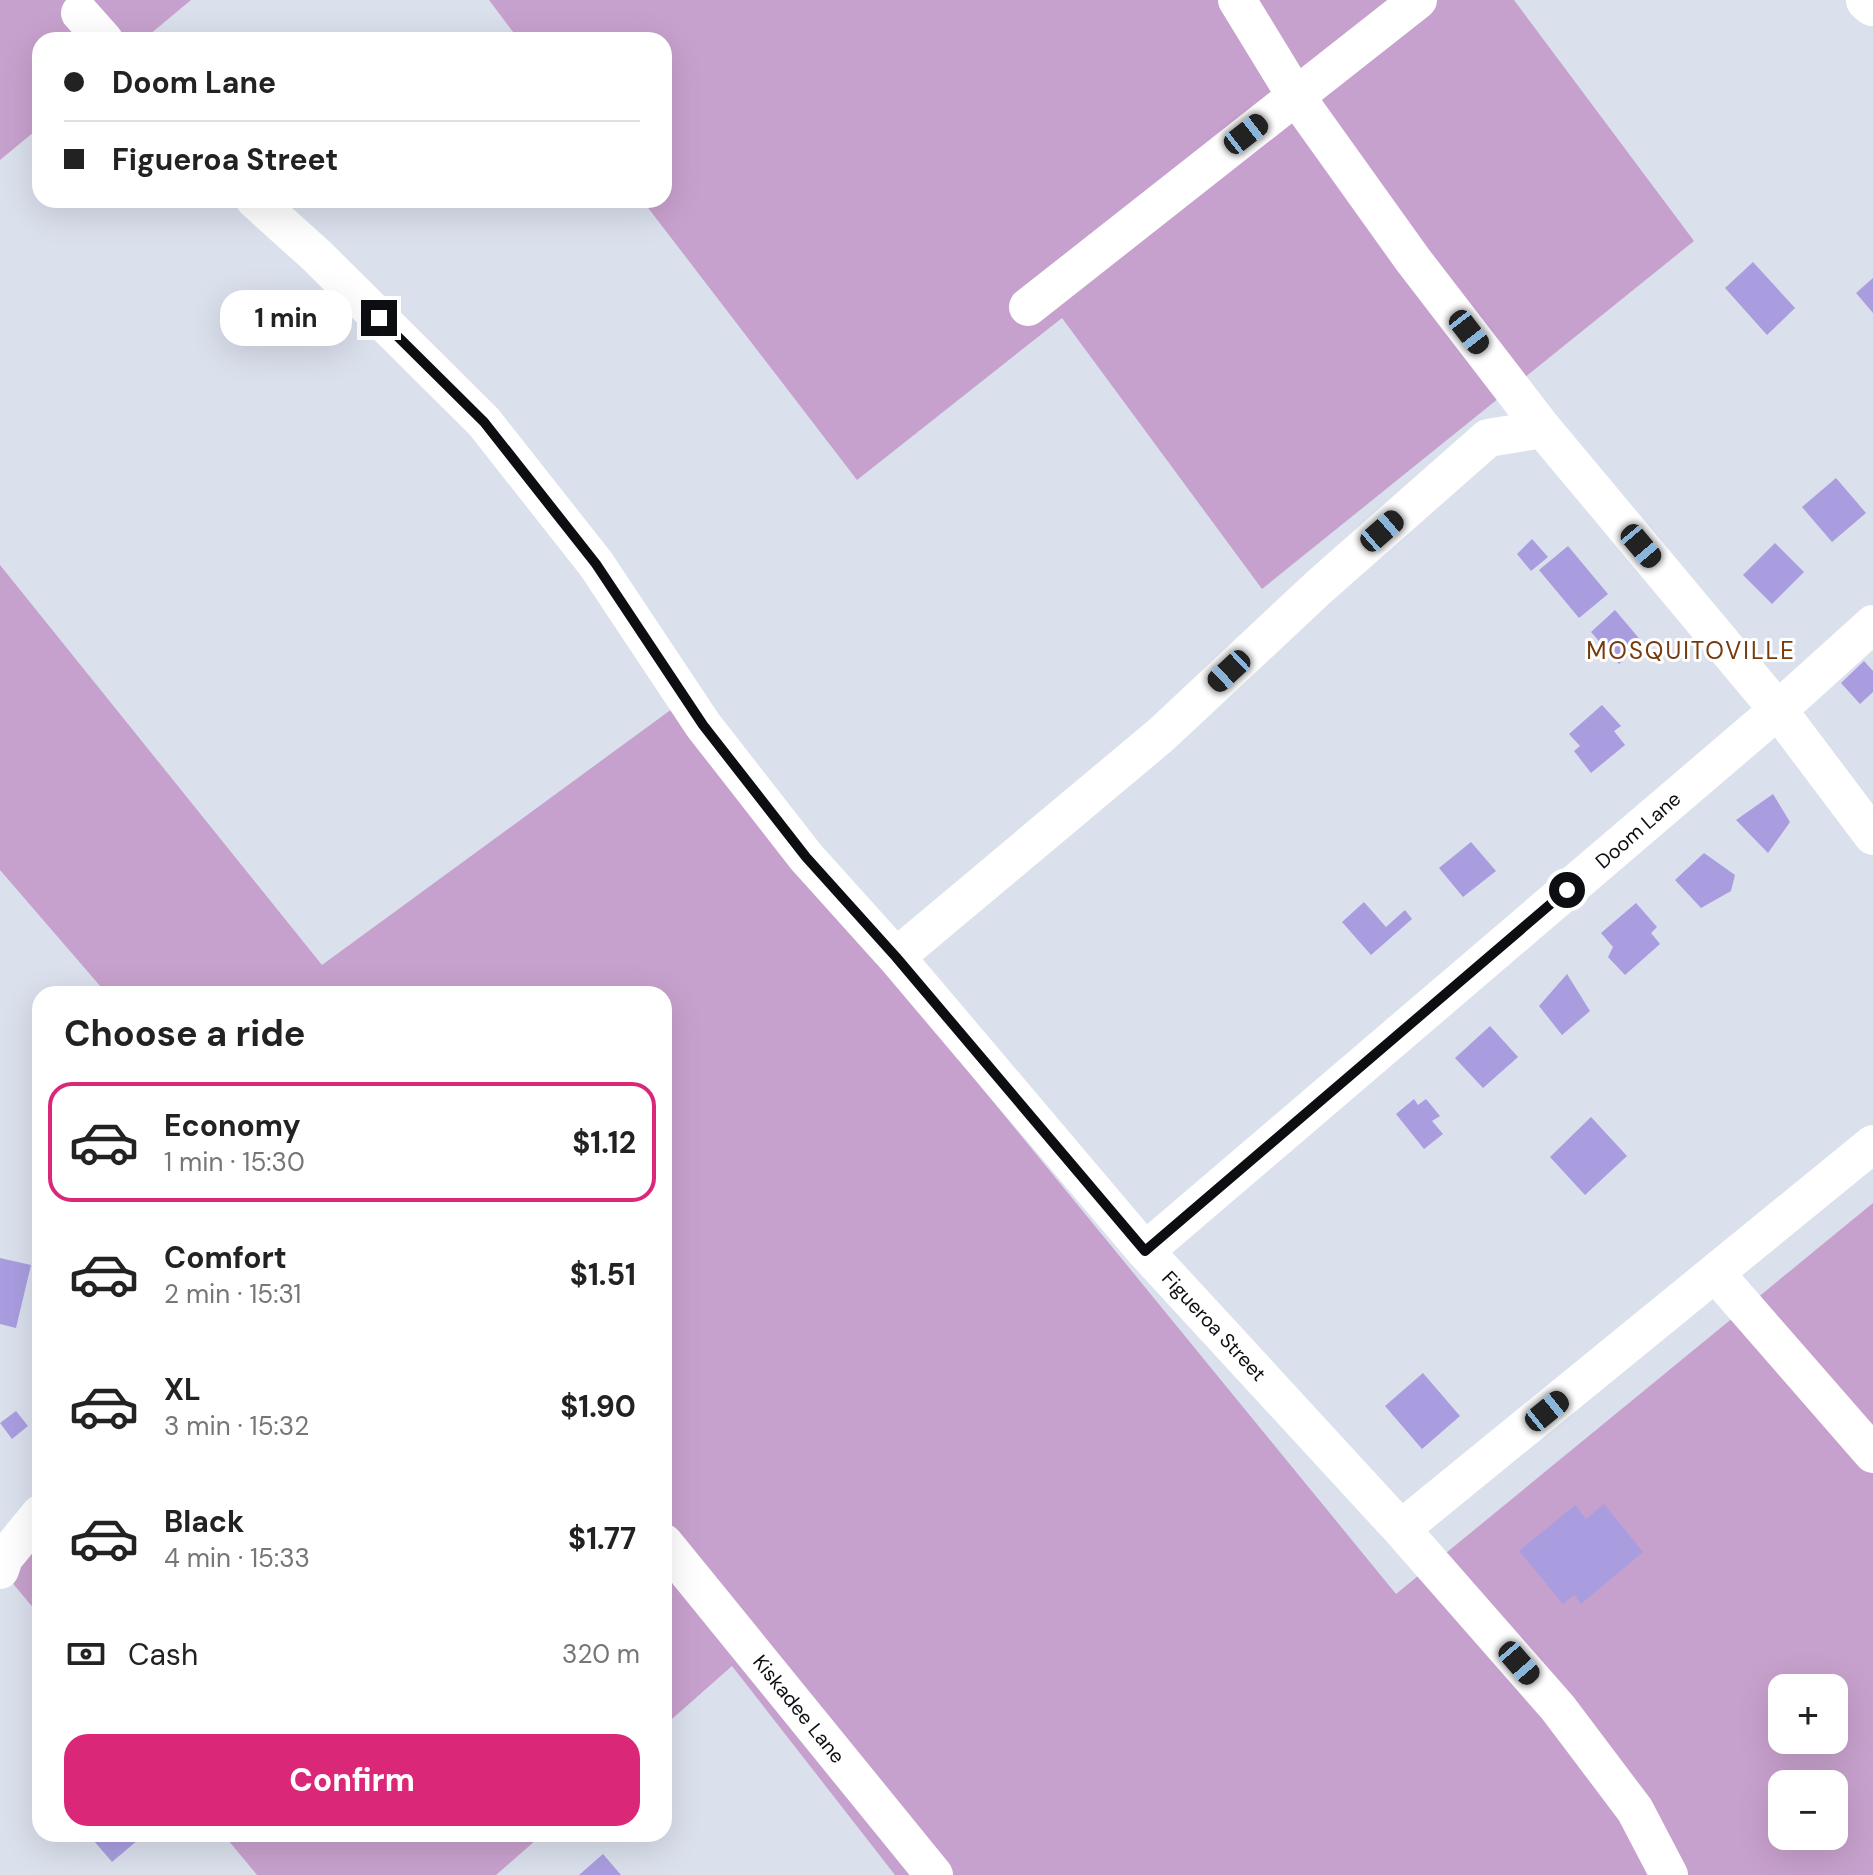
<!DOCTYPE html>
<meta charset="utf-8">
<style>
:root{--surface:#fff;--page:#f6f6f6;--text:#222;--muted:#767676;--line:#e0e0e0;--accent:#db2777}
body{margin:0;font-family:"DM Sans",sans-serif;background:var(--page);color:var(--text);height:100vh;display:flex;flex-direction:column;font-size:30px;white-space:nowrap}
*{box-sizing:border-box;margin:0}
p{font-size:26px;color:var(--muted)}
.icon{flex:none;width:44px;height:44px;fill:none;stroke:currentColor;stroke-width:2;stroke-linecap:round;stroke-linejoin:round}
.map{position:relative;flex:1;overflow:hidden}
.panel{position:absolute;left:32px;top:986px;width:640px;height:856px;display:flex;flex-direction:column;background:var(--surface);border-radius:24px;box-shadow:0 8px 32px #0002}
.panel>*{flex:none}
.top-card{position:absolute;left:32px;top:32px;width:640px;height:176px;border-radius:24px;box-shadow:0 8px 32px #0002;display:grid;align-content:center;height:176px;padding:0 32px;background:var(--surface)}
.controls{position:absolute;left:1768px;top:1674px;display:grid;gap:16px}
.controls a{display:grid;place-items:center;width:80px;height:80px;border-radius:16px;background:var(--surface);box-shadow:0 8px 32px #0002;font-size:40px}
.end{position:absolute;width:36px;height:36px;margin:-18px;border:10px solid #0c0e11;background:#fff;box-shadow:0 0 0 4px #fff}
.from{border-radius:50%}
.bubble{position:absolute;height:56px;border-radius:24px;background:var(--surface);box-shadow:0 8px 32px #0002;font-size:26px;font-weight:700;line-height:56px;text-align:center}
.car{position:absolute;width:24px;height:48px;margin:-24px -12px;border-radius:10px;box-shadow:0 0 6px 2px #0007;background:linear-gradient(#222 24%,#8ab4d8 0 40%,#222 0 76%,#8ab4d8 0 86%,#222 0)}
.top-card b{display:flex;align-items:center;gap:28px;height:76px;font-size:30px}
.top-card b+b{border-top:2px solid var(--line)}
.top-card i{width:20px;height:20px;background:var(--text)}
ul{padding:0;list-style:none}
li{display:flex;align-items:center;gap:24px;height:120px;margin:0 16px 12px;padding:0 16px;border:4px solid transparent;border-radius:24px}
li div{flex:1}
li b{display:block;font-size:30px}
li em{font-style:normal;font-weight:700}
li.on{border-color:var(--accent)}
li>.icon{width:72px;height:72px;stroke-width:1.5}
h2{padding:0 32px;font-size:36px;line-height:96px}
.pay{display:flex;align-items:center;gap:20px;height:88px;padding:0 32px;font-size:30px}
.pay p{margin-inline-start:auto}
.cta{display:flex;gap:16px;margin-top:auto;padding:16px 32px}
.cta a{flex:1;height:92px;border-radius:24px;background:var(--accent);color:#fff;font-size:32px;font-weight:700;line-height:92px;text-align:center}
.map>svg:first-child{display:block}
.green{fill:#c7a1cd;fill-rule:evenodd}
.building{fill:#a99de0}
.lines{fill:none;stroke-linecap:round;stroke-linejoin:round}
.minor{stroke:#fff;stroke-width:38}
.tertiary{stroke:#fff;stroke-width:44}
.route{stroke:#0c0e11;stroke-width:10}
.labels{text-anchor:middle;stroke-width:6;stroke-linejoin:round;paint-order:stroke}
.street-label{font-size:20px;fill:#0c0e11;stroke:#fff}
.quarter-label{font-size:24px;letter-spacing:2px;fill:#763a0c;stroke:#fff}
</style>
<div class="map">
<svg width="1873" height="1875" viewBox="0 0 1873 1875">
<rect width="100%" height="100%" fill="#dae0ec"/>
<path class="green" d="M0 0H191L143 40H40V127L0 160Z
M489 0H1514L1694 241 1262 589 1062 318 857 480 642 200H664V40H519Z
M0 565 322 965 672 709 1396 1594 1873 1203V1875H895L732 1666 664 1726V994H107L0 870ZM1782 1688H1834V1740H1782ZM1782 1784H1834V1836H1782Z
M40 1528V1616L0 1568Z
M223 1834H543L496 1875H257Z"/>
<path class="building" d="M1753 262 1795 308 1767 335 1725 288Z
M1873 278V313L1856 293Z
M1836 478 1866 513 1832 542 1802 507Z
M1532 539 1548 557 1531 571 1517 554Z
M1775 543 1804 572 1772 604 1743 575Z
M1568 546 1608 594 1579 618 1539 570Z
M1615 610 1643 643 1619 664 1591 632Z
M1864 661 1873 671V692L1860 704 1841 683Z
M1602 705 1621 726 1614 731 1625 745 1591 773 1574 751 1580 746 1569 734Z
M1773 794 1790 822 1768 853 1736 820Z
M1471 842 1496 871 1463 897 1439 868Z
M1704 853 1735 875 1731 891 1701 908 1675 880Z
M1364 902 1386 927 1405 910 1412 919 1371 955 1342 922Z
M1636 903 1657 927 1651 933 1660 944 1625 975 1608 957 1613 947 1601 933Z
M1567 974 1590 1011 1562 1035 1539 1006Z
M1490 1026 1518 1057 1483 1088 1455 1058Z
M1414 1099 1418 1105 1426 1099 1440 1116 1432 1121 1443 1134 1424 1149 1396 1114Z
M1591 1117 1627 1156 1585 1195 1550 1157Z
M0 1258 31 1265 16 1328 0 1324Z
M1423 1373 1460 1416 1422 1449 1385 1406Z
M16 1411 28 1426 12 1439 0 1423Z
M1604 1504 1643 1552 1581 1604 1574 1595 1563 1604 1519 1551 1575 1505 1586 1519Z
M88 1834H145L112 1862Z
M603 1854 621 1875H579Z"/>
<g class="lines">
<path class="minor" d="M1237 0 1295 95 1413 260 1543 429 1778 710 1873 836
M80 13 104 40
M255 200 316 255 484 422 596 564 703 725 806 857 896 957 1145 1251 1401 1529 1558 1708 1635 1810 1669 1875
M1028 307 1418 0
M896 957 1162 734 1319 587 1488 438 1543 429
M1145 1251 1778 710 1873 624
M1716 1274 1873 1454
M1401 1529 1873 1144
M664 1543 934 1875
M0 1570 4 1558 40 1514"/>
<path class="tertiary" d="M1868 0 1873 4"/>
</g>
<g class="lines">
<path class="route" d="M379 318 484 422 596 564 703 725 806 857 896 957 1145 1251 1567 890"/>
</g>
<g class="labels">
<g class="street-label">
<text transform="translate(1638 830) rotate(-41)" y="7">Doom Lane</text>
<text transform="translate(1214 1326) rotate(47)" y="7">Figueroa Street</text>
<text transform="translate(799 1709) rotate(51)" y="7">Kiskadee Lane</text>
</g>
<g class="quarter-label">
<text x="1691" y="659">MOSQUITOVILLE</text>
</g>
</g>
</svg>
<div class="controls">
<a>+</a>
<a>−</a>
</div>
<i class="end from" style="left:1567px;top:890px"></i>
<i class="end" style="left:379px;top:318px"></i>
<div class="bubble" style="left:220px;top:290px;width:132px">1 min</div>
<i class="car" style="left:1246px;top:134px;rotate:52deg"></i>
<i class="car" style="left:1469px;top:332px;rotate:142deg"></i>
<i class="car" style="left:1382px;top:531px;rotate:49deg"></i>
<i class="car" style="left:1641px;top:546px;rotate:140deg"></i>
<i class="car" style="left:1229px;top:671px;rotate:227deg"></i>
<i class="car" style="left:1547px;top:1411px;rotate:51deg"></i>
<i class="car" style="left:1519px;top:1663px;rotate:139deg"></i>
<div class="top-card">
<b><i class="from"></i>Doom Lane</b>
<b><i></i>Figueroa Street</b>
</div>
<section class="panel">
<h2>Choose a ride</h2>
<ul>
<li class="on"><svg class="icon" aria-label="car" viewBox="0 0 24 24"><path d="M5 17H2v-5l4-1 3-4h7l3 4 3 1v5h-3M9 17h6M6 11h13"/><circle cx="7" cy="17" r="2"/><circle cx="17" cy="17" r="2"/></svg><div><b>Economy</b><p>1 min · 15:30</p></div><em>$1.12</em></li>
<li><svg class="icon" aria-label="car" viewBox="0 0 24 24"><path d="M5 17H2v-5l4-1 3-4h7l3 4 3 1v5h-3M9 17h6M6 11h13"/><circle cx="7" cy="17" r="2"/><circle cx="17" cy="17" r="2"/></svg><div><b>Comfort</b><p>2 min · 15:31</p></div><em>$1.51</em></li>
<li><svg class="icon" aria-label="car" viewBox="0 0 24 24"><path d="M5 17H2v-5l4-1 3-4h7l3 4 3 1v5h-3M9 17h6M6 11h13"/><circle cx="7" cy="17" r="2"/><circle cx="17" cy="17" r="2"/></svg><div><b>XL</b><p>3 min · 15:32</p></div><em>$1.90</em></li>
<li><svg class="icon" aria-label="car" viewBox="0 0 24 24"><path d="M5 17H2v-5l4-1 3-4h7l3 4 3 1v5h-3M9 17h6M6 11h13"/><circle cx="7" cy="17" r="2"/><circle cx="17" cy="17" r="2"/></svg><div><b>Black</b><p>4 min · 15:33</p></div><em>$1.77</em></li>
</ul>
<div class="pay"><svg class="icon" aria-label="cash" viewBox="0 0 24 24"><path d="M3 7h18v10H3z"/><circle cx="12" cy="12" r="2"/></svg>Cash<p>320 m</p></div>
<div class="cta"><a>Confirm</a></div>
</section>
</div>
